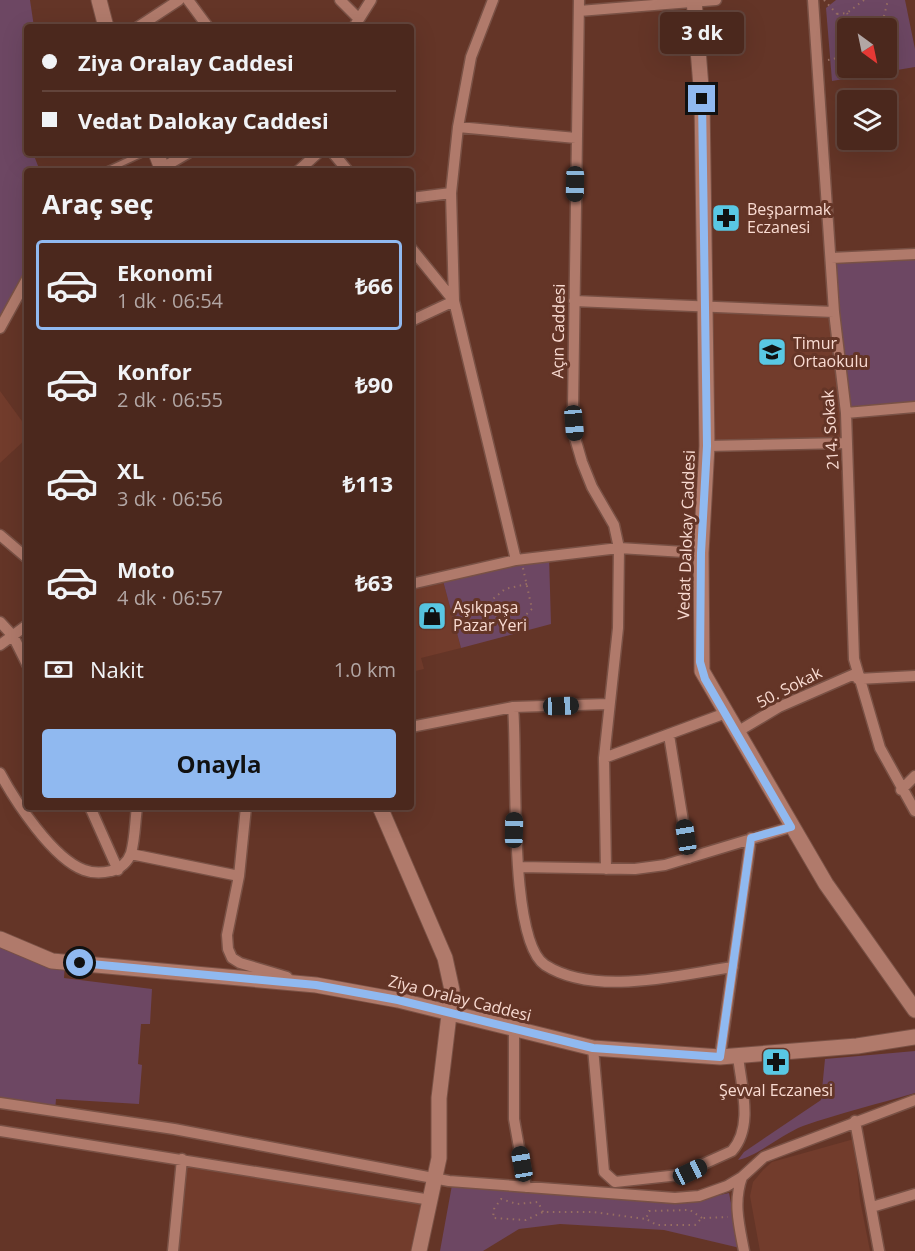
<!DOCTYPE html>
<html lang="tr">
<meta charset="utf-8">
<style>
:root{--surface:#4b281d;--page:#55342a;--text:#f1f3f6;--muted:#b2a6a4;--line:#62443b;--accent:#90b9f0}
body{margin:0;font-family:"Open Sans",sans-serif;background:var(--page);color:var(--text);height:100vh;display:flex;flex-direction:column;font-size:22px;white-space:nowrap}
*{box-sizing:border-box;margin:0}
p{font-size:20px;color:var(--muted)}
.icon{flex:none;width:33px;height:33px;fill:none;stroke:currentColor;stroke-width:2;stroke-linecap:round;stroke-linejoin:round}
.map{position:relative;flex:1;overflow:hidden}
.panel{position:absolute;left:24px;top:168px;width:390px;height:642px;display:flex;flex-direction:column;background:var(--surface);border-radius:6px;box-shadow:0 6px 24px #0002,0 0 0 2px var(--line)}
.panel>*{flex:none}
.top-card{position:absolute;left:24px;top:24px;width:390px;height:132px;border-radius:6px;box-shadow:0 6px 24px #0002,0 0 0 2px var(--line);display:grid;align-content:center;height:132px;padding:0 18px;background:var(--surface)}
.needle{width:39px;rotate:147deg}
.controls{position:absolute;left:837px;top:18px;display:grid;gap:12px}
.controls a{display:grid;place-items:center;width:60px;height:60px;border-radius:6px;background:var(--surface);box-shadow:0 6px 24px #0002,0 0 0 2px var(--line);font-size:30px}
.end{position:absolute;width:27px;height:27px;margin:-14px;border:8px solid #90b9f0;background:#111;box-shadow:0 0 0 3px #111}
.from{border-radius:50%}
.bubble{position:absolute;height:42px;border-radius:6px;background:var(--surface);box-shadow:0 6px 24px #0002,0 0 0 2px var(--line);font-size:20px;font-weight:700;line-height:42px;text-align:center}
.car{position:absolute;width:18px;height:36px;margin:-18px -9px;border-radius:8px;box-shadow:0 0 4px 2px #0007;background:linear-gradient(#222 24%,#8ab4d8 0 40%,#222 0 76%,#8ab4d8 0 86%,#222 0)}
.top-card b{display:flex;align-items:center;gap:21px;height:57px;font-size:22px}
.top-card b+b{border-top:2px solid var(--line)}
.top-card i{width:15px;height:15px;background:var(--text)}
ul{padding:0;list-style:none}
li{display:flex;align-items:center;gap:18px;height:90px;margin:0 12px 9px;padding:0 6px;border:3px solid transparent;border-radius:6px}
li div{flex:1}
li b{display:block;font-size:22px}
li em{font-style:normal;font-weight:700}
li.active{border-color:var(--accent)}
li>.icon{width:54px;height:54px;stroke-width:1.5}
h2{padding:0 18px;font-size:27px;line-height:72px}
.pay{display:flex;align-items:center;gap:15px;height:66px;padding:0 18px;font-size:22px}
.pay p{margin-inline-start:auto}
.button{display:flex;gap:12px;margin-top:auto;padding:12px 18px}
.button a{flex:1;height:69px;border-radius:6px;background:var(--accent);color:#111;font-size:24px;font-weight:700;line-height:69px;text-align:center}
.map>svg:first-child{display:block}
.built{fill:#723c2c}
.green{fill:#6d4763;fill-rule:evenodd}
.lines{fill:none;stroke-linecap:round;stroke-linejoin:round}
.lane-casing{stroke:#795145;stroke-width:8}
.street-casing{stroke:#795145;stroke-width:13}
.secondary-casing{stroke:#795145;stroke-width:17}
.path{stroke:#976e62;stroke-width:2;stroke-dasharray:1.5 4.5;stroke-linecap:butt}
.lane{stroke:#b07a6b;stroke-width:5}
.street{stroke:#b07a6b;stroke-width:10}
.secondary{stroke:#b07a6b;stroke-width:15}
.route{stroke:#90b9f0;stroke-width:8}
.labels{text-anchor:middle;stroke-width:6;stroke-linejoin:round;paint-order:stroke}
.poi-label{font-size:16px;fill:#f9dbd2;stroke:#643527;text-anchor:start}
.street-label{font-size:16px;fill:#f9dbd2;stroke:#643527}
</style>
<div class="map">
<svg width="915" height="1251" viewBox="0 0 915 1251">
<rect width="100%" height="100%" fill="#643527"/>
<path class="built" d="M704 307 834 312 847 443 707 446Z
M0 391 27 428V438L0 463Z
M442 577 461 648 421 658 424 669 411 672V584Z
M854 1139 860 1200 870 1251H760L750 1196 753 1182 763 1170 772 1162Z
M182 1159 431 1200 419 1251H173Z"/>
<path class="green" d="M0 0H30L34 27H27V153H33L40 171H27V279L0 328Z
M836 0H905L915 49V67L832 81 826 8ZM848 28H886V68H848Z
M915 254V407L846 413 831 258Z
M549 556 551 624 461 648 442 577Z
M0 939 65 962 64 978 152 989 150 1024H141L138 1064 142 1065 139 1104 56 1099 55 1111 0 1103Z
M915 1051V1093C878 1104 840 1113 803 1126 782 1134 758 1156 738 1160L744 1152 821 1100 825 1059Z
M452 1185 691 1201 729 1193 740 1248 664 1230 560 1224 519 1229 483 1251H440Z"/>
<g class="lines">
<g class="lane-casing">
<path id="lane" d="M105 171 144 153"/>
</g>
<g class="street-casing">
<path id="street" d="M188 0 208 27
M340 0 359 19
M579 0 573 408 575 438 582 462 592 487 614 525 619 548 618 628 604 758 606 869
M813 0 834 312 846 413 854 659 880 748 915 811
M579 11 716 0
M138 27 179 0
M354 27 371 0
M458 127 576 138
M333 153 348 171
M162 168 188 153
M298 171 318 153
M411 198 451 193
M411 248 454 301 516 560
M831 258 915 254
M574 301 834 312
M411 321 454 301 451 193 458 127 471 57 493 0
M0 328 27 279
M846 413 915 407
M707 446 847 443
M0 535 27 558
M411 584 516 560 619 548 701 553
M0 622 13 636 27 664
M0 645 27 625
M858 679 915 676
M513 707C518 755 507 940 545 965 595 997 678 975 733 967
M411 727 513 707 608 704
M737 732 779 707 857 673
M669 735 689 858
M604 758 726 713
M0 773C15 801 53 859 84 870 92 873 103 873 111 871 120 869 128 862 131 853 135 839 135 822 137 807
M901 790 915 776
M90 807 118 870
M246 807 239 876 227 935 228 949 232 958 240 963 287 977
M131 854 239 876
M519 867 635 869 665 865 791 827
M514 1030V1119L526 1187
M593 1048 604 1172 615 1182 679 1175 732 1151C754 1126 741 1086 738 1056
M720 1057 751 838
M0 1103 174 1129 449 1181 675 1198 699 1196 727 1186 742 1177 764 1157 915 1100
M855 1121 879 1251
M0 1131 431 1200
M742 1177C733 1202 739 1225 744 1251
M872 1207 915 1194
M173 1251 182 1159"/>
</g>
<g class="secondary-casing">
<path id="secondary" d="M99 0 106 27
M694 0 702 99 707 446 701 553 702 671 826 884 915 1010
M156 153 163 171
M380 807 445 958 452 990 439 1098V1158L419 1251
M0 939 52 961 316 985 398 1000 593 1048 720 1057 857 1046 915 1037"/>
</g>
<path class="path" d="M824 0 837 14 841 35
M847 13 855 28
M837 14 847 13 864 0
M881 28 888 0
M848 35 842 34 838 39 842 45 848 44
M886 38 891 48 886 59
M828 60 837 58 842 45
M853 68H862
M523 568 532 609C522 617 518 630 503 626L495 614 493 599 505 589 527 584
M543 1212 538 1202 517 1204 501 1199 494 1209 493 1218 526 1220 543 1212H593L646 1219
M702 1218 690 1210 649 1211 646 1219 657 1225H695L702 1218 728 1217"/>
<use href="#lane" class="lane"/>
<use href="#street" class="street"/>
<use href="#secondary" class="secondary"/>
</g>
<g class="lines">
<path class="route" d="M80 963 316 985 398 1000 593 1048 720 1057 751 838 791 827 705 679 700 662 701 553 707 446 702 99"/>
</g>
<defs>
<g id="pharmacy-square" transform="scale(1.5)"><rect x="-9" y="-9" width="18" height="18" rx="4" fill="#59c8e4" stroke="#643527"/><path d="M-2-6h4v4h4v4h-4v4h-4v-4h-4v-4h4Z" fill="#111"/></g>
<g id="school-square" transform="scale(1.5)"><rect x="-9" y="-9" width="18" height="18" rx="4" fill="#59c8e4" stroke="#643527"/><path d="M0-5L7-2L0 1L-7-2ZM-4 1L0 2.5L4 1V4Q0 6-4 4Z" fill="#111"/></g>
<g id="shop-square" transform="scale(1.5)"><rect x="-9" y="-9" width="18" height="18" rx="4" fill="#59c8e4" stroke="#643527"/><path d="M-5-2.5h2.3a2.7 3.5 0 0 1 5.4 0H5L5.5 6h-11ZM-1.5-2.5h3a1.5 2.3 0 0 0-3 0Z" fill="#111"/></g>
</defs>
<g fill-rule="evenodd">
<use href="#pharmacy-square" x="726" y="218"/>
<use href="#school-square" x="772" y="352"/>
<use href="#shop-square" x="432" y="616"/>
<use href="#pharmacy-square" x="776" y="1062"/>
</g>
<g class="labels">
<g class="poi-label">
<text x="747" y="215">Beşparmak<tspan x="747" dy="18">Eczanesi</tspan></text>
<text x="793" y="349">Timur<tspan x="793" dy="18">Ortaokulu</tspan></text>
<text x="453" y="613">Aşıkpaşa<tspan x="453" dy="18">Pazar Yeri</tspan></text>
<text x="776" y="1096" text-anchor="middle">Şevval Eczanesi</text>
</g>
<g class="street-label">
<text transform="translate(558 331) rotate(-89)" y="6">Açın Caddesi</text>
<text transform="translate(830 430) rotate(-94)" y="6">214. Sokak</text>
<text transform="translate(686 535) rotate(-88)" y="6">Vedat Dalokay Caddesi</text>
<text transform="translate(789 687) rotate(-27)" y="6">50. Sokak</text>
<text transform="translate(460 998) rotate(14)" y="6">Ziya Oralay Caddesi</text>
</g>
</g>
</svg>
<div class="controls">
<a><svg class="needle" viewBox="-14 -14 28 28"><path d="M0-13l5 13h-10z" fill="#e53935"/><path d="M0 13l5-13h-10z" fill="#b2a6a4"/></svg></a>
<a><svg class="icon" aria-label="layers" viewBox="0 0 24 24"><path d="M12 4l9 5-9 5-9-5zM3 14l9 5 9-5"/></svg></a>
</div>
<i class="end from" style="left:80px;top:963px"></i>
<i class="end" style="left:702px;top:99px"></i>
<div class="bubble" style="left:660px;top:12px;width:84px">3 dk</div>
<i class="car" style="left:575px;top:184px;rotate:181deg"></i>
<i class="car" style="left:574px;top:423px;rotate:175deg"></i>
<i class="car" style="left:561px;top:706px;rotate:88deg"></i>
<i class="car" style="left:514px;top:830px;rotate:1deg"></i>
<i class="car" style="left:686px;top:837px;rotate:351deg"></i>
<i class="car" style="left:522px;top:1164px;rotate:350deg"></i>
<i class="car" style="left:690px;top:1172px;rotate:65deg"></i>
<div class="top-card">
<b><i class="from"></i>Ziya Oralay Caddesi</b>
<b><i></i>Vedat Dalokay Caddesi</b>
</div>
<section class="panel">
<h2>Araç seç</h2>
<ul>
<li class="active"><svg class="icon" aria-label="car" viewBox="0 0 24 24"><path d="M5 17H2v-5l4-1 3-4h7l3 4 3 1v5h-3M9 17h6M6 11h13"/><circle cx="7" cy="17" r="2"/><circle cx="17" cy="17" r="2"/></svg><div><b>Ekonomi</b><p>1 dk · 06:54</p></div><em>₺66</em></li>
<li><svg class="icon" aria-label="car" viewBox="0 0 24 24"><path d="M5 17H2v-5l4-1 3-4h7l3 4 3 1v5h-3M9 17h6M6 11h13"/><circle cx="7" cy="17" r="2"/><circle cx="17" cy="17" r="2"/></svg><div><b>Konfor</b><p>2 dk · 06:55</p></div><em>₺90</em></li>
<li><svg class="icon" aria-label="car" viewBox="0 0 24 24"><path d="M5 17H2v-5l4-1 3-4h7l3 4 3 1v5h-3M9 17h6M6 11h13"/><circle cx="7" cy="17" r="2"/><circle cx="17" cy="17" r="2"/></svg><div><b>XL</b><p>3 dk · 06:56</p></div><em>₺113</em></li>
<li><svg class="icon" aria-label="car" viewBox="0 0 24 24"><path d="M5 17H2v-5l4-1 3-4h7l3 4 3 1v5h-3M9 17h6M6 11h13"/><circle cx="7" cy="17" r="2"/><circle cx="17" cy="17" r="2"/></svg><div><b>Moto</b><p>4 dk · 06:57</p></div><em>₺63</em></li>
</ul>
<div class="pay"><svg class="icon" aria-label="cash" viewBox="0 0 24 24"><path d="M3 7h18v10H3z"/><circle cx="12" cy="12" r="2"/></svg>Nakit<p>1.0 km</p></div>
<div class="button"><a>Onayla</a></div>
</section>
</div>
